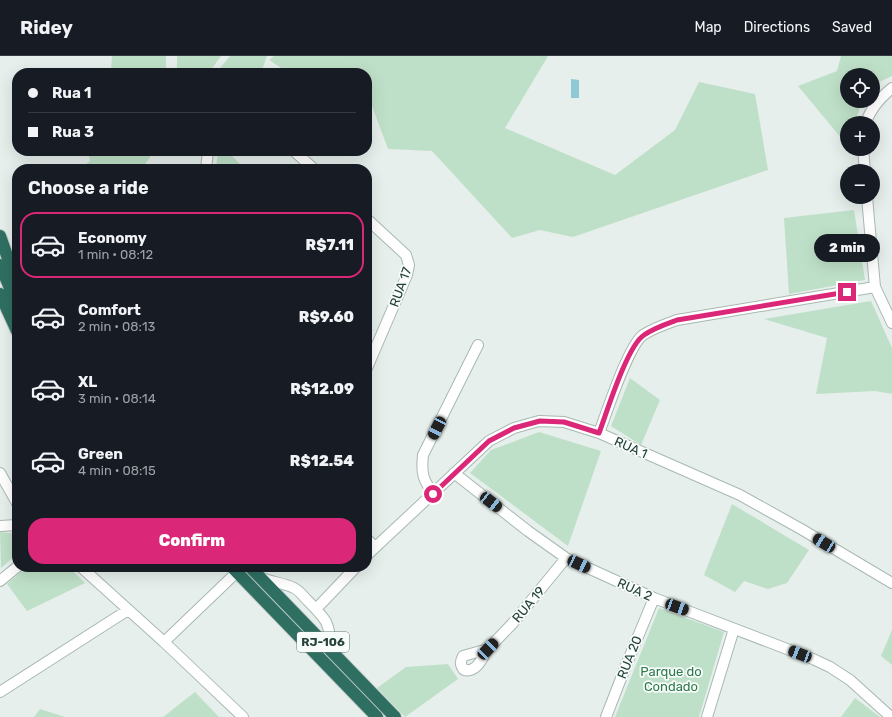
<!DOCTYPE html>
<meta charset="utf-8">
<style>
:root{--surface:#171b24;--page:#242831;--text:#f1f3f6;--muted:#9ea1a6;--line:#363941;--accent:#db2777}
body{margin:0;font-family:Rubik,sans-serif;background:var(--page);color:var(--text);height:100vh;display:flex;flex-direction:column;font-size:15px;white-space:nowrap}
*{box-sizing:border-box;margin:0}
p{font-size:13px;color:var(--muted)}
.icon{flex:none;width:22px;height:22px;fill:none;stroke:currentColor;stroke-width:2;stroke-linecap:round;stroke-linejoin:round}
.map{position:relative;flex:1;overflow:hidden}
.panel{position:absolute;left:12px;top:108px;width:360px;height:408px;display:flex;flex-direction:column;background:var(--surface);border-radius:16px;box-shadow:0 4px 16px #0002}
.panel>*{flex:none}
.banner{position:absolute;left:12px;top:12px;width:360px;height:88px;border-radius:16px;box-shadow:0 4px 16px #0002;display:grid;align-content:center;height:88px;padding:0 16px;background:var(--surface)}
.fabs{position:absolute;left:840px;top:12px;display:grid;gap:8px}
.fabs a{display:grid;place-items:center;width:40px;height:40px;border-radius:50%;background:var(--surface);box-shadow:0 4px 16px #0002;font-size:20px}
.end{position:absolute;width:18px;height:18px;margin:-9px;border:5px solid #db2777;background:#fff;box-shadow:0 0 0 2px #fff}
.from{border-radius:50%}
.bubble{position:absolute;height:28px;border-radius:14px;background:var(--surface);box-shadow:0 4px 16px #0002;font-size:13px;font-weight:800;line-height:28px;text-align:center}
.car{position:absolute;width:12px;height:24px;margin:-12px -6px;border-radius:5px;box-shadow:0 0 3px 1px #0007;background:linear-gradient(#222 24%,#8ab4d8 0 40%,#222 0 76%,#8ab4d8 0 86%,#222 0)}
.banner b{display:flex;align-items:center;gap:14px;height:38px;font-size:15px}
.banner b+b{border-top:1px solid var(--line)}
.banner i{width:10px;height:10px;background:var(--text)}
ul{padding:0;list-style:none}
li{display:flex;align-items:center;gap:12px;height:66px;margin:0 8px 6px;padding:0 8px;border:2px solid transparent;border-radius:16px}
li div{flex:1}
li b{display:block;font-size:15px}
li em{font-style:normal;font-weight:800}
li.active{border-color:var(--accent)}
li>.icon{width:36px;height:36px;stroke-width:1.5}
h2{padding:0 16px;font-size:18px;line-height:48px}
.primary-button{display:flex;gap:8px;margin-top:auto;padding:8px 16px}
.primary-button a{flex:1;height:46px;border-radius:16px;background:var(--accent);color:#fff;font-size:16px;font-weight:800;line-height:46px;text-align:center}
header{display:flex;align-items:center;gap:24px;box-sizing:border-box;height:56px;padding:0 20px;background:var(--surface);border-bottom:1px solid var(--line)}
header strong{font-size:19px}
nav{display:flex;gap:22px;margin-inline-start:auto;font-size:14px}
.map>svg:first-child{display:block}
.green{fill:#bfe0c8}
.water{fill:#8ec9d4}
.lines{fill:none;stroke-linecap:round;stroke-linejoin:round}
.minor-casing{stroke:#a8b8b2;stroke-width:12}
.highway-casing{stroke:#c2cac8;stroke-width:14}
.minor{stroke:#fff;stroke-width:10}
.highway{stroke:#2f6f62;stroke-width:12}
.route{stroke:#db2777;stroke-width:5}
.labels{text-anchor:middle;stroke-width:3.5;stroke-linejoin:round;paint-order:stroke}
.shield{fill:#f7fbf9;stroke:#637a73;stroke-width:1}
.shield-label{font-size:12px;font-weight:bold;fill:#24423a}
.street-label{font-size:13px;fill:#24423a;stroke:#f7fbf9}
.park-label{font-size:13px;fill:#2d7a4b;stroke:#f7fbf9}
</style>
<header>
<strong>Ridey</strong>
<nav><a>Map</a><a>Directions</a><a>Saved</a></nav>
</header>
<div class="map">
<svg width="892" height="661" viewBox="0 0 892 661">
<rect width="100%" height="100%" fill="#e6efeb"/>
<path class="green" d="M112 0H166V17H103L111 15Z
M177 0H221L210 15 207 17H177Z
M230 0H267L261 17H216Z
M274 0H548L505 72 615 119 675 74 699 26 755 38 768 114 573 181 540 174 512 182 432 95 388 93 372 50H367V17H289L269 4Z
M841 0H892V20L873 29V19H847V45H862L855 67H847V89L798 30 837 15Z
M88 95H154L142 113H79L90 105Z
M218 95H227L245 113H216Z
M854 154 865 224 789 238 784 162Z
M871 245 892 292V338L875 335 816 338 827 282 764 263Z
M630 322 660 344 641 389 611 370Z
M539 376 601 395 568 490 470 417 491 394Z
M732 448 809 494 787 527 768 533 744 525 735 536 704 519Z
M0 476 17 478V498L1 512Z
M27 511H69L85 527 27 555 7 528Z
M659 552 724 576 699 661H615Z
M892 574V609L881 600Z
M448 608 458 623 405 661 377 632 406 611Z
M195 636 219 661H163Z
M855 642 880 661H841Z
M40 653 65 661H34Z"/>
<path class="water" d="M571 23 579 24V42H571Z"/>
<g class="lines">
<g class="minor-casing">
<path id="minor" d="M866 67C870 53 881 41 892 32
M863 93 865 115
M294 95 314 113
M206 113 208 95
M867 141 875 231 892 267
M367 163 406 199 409 209 407 219 367 312
M599 377C607 356 628 290 643 279 654 272 666 268 677 264L875 231
M0 417 17 447
M454 417 528 475 566 502 654 542 813 603 830 611 850 624 891 661
M433 438C423 423 421 418 423 399L478 289
M0 470 17 469
M367 483 375 491
M367 499 489 385 514 372 539 365 564 366 599 377 740 439 801 473 892 527
M81 511 164 586 243 661
M261 522C272 526 284 527 294 532 300 535 304 541 308 545 327 564 330 567 331 594
M0 525 17 511
M316 553 356 511
M164 586 237 516
M488 593 512 568 566 502
M488 593C482 602 477 617 464 614 460 609 460 606 463 600Z
M0 636 128 554
M606 661 627 607 654 542
M707 661 734 573"/>
</g>
<g class="highway-casing">
<path id="highway" d="M0 180 17 228
M0 209 17 248
M0 238 17 275
M232 511 377 661
M250 511 395 661"/>
</g>
<use href="#minor" class="minor"/>
<use href="#highway" class="highway"/>
</g>
<g class="lines">
<path class="route" d="M433 438 489 385 514 372 540 365 564 366 599 377C607 356 627 290 644 279 654 272 666 268 677 264L847 236"/>
</g>
<g class="labels">
<rect class="shield" x="297" y="576" width="52" height="20" rx="3"/>
<g class="shield-label">
<text x="323" y="590">RJ-106</text>
</g>
<g class="street-label">
<text transform="translate(400 231) rotate(-70)" y="5">RUA 17</text>
<text transform="translate(631 391) rotate(24)" y="5">RUA 1</text>
<text transform="translate(635 533) rotate(24)" y="5">RUA 2</text>
<text transform="translate(528 548) rotate(-50)" y="5">RUA 19</text>
<text transform="translate(629 601) rotate(-68)" y="5">RUA 20</text>
</g>
<g class="park-label">
<text x="671" y="620">Parque do<tspan x="671" dy="15">Condado</tspan></text>
</g>
</g>
</svg>
<div class="fabs">
<a><svg class="icon" aria-label="locate" viewBox="0 0 24 24"><circle cx="12" cy="12" r="6"/><path d="M12 2v4M12 18v4M2 12h4M18 12h4"/></svg></a>
<a>+</a>
<a>−</a>
</div>
<i class="end from" style="left:433px;top:438px"></i>
<i class="end" style="left:847px;top:236px"></i>
<div class="bubble" style="left:814px;top:178px;width:66px">2 min</div>
<i class="car" style="left:437px;top:372px;rotate:207deg"></i>
<i class="car" style="left:491px;top:446px;rotate:128deg"></i>
<i class="car" style="left:824px;top:487px;rotate:302deg"></i>
<i class="car" style="left:579px;top:508px;rotate:115deg"></i>
<i class="car" style="left:677px;top:551px;rotate:110deg"></i>
<i class="car" style="left:488px;top:593px;rotate:44deg"></i>
<i class="car" style="left:800px;top:598px;rotate:291deg"></i>
<div class="banner">
<b><i class="from"></i>Rua 1</b>
<b><i></i>Rua 3</b>
</div>
<section class="panel">
<h2>Choose a ride</h2>
<ul>
<li class="active"><svg class="icon" aria-label="car" viewBox="0 0 24 24"><path d="M5 17H2v-5l4-1 3-4h7l3 4 3 1v5h-3M9 17h6M6 11h13"/><circle cx="7" cy="17" r="2"/><circle cx="17" cy="17" r="2"/></svg><div><b>Economy</b><p>1 min · 08:12</p></div><em>R$7.11</em></li>
<li><svg class="icon" aria-label="car" viewBox="0 0 24 24"><path d="M5 17H2v-5l4-1 3-4h7l3 4 3 1v5h-3M9 17h6M6 11h13"/><circle cx="7" cy="17" r="2"/><circle cx="17" cy="17" r="2"/></svg><div><b>Comfort</b><p>2 min · 08:13</p></div><em>R$9.60</em></li>
<li><svg class="icon" aria-label="car" viewBox="0 0 24 24"><path d="M5 17H2v-5l4-1 3-4h7l3 4 3 1v5h-3M9 17h6M6 11h13"/><circle cx="7" cy="17" r="2"/><circle cx="17" cy="17" r="2"/></svg><div><b>XL</b><p>3 min · 08:14</p></div><em>R$12.09</em></li>
<li><svg class="icon" aria-label="car" viewBox="0 0 24 24"><path d="M5 17H2v-5l4-1 3-4h7l3 4 3 1v5h-3M9 17h6M6 11h13"/><circle cx="7" cy="17" r="2"/><circle cx="17" cy="17" r="2"/></svg><div><b>Green</b><p>4 min · 08:15</p></div><em>R$12.54</em></li>
</ul>
<div class="primary-button"><a>Confirm</a></div>
</section>
</div>
